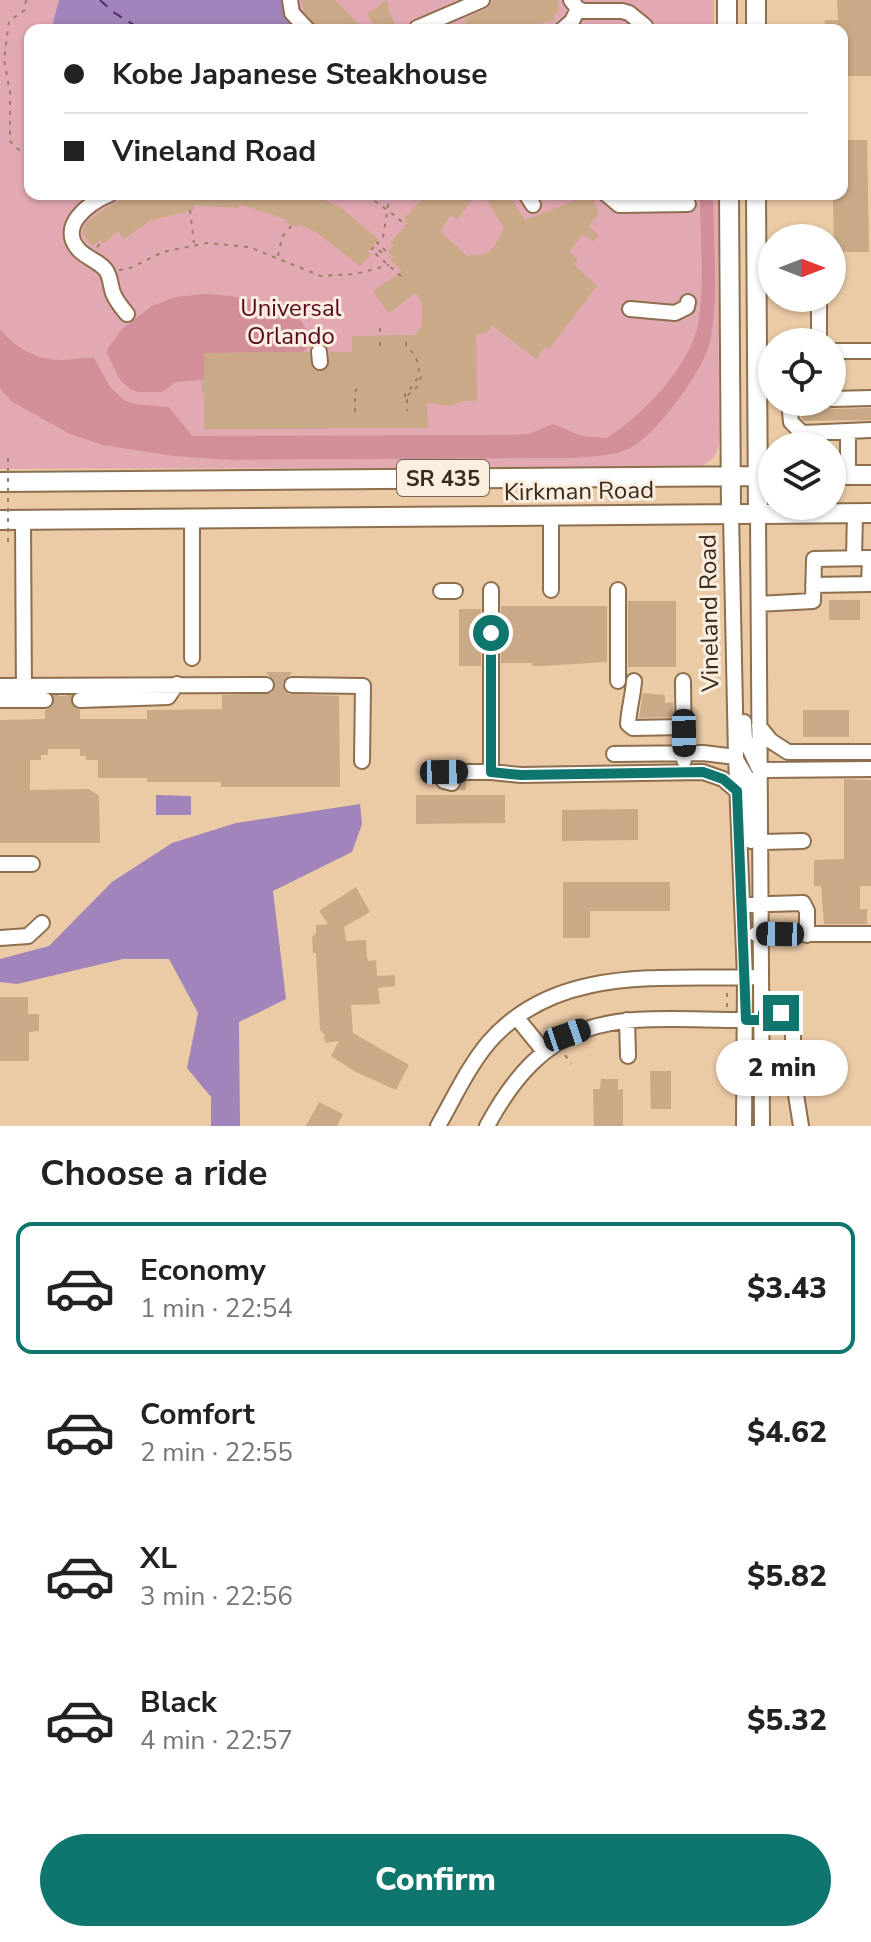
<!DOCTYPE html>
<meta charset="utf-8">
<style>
:root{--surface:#fff;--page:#f6f6f6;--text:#222;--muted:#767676;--line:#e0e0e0;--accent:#0f766e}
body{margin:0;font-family:"Nunito Sans",sans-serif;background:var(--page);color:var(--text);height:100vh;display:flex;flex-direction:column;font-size:30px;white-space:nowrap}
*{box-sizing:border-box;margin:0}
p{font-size:26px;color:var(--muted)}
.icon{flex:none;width:44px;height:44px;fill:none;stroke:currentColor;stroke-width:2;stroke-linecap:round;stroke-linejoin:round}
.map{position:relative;height:1126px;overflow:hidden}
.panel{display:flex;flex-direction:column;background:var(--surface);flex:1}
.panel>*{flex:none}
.top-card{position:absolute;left:24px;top:24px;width:824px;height:176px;border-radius:16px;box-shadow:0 2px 6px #0004;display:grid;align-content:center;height:176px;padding:0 40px;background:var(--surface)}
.needle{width:52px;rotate:90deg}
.buttons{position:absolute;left:758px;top:224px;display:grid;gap:16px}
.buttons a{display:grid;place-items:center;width:88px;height:88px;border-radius:50%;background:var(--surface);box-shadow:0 2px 6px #0004;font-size:40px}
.end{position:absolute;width:36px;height:36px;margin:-18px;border:10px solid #0f766e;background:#fff;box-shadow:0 0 0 4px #fff}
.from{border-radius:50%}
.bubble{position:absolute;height:56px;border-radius:28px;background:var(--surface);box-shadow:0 2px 6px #0004;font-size:26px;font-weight:800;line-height:56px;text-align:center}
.car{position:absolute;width:24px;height:48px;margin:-24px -12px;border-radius:10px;box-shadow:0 0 6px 2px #0007;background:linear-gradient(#222 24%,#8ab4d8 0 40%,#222 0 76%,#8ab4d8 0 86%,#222 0)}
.top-card b{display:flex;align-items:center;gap:28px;height:76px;font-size:30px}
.top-card b+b{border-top:2px solid var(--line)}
.top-card i{width:20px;height:20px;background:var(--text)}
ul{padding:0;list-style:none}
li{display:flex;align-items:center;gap:24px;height:132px;margin:0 16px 12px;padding:0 24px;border:4px solid transparent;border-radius:16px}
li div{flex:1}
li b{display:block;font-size:30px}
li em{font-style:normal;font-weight:800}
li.on{border-color:var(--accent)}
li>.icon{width:72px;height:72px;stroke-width:1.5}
h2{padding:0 40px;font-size:36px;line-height:96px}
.cta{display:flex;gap:16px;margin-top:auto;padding:16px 40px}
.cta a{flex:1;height:92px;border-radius:48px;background:var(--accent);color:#fff;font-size:32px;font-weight:800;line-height:92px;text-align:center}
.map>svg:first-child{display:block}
.green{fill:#e3a9b2;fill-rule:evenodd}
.forest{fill:#d28e99}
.water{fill:#a184b9}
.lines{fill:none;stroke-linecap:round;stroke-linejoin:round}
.ferry{stroke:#532d6e;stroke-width:2;stroke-dasharray:10 8;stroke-linecap:butt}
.building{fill:#caa986;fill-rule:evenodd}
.minor-tunnel{stroke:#c7aa8b;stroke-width:14;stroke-dasharray:14 7;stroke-linecap:butt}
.minor-casing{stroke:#8d6f4e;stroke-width:18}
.major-casing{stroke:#8d6f4e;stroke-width:22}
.path{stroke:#998167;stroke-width:2;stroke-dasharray:4 6;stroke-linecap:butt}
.minor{stroke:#fff;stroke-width:14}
.major{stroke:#fff;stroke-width:18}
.path-bridge{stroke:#998167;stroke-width:2;stroke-dasharray:4 6;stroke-linecap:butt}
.route{stroke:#0f766e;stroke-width:10}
.labels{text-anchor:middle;stroke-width:6;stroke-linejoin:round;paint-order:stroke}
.shield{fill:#fdefe0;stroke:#736658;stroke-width:2}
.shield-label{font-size:22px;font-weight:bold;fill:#382b1d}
.park-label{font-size:24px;fill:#580622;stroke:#fdefe0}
.street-label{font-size:24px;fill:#382b1d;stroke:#fdefe0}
</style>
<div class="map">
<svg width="871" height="1126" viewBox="0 0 871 1126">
<rect width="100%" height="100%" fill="#ebcaa6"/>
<path class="green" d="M0 0H714V30H30V194H718L719 443C717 457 711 462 698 467L0 469ZM144 451 612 454 576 458 230 460Z"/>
<path class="forest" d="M700 194H713C713 237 719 301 710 342 705 368 655 437 630 448 614 456 594 456 576 458L230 460 174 456 103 445 70 434 11 401 0 388V329C15 348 37 360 62 360 73 360 83 357 94 358L110 387 124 400 135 404 169 407 192 436 507 435 529 434 553 424 582 436 607 438C642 416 691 365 698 324 705 284 700 235 700 194Z
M203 294C226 294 276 302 295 315 302 320 306 328 308 336 309 344 309 347 303 352L204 353V380L176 382 162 392H138L130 389 120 380 107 353 108 348 122 329 152 306 176 297Z"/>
<path class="water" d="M59 0H282L292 21 288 30H51Z
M156 795 191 796V815H156Z
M360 804 362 824 352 852 273 891 286 999 239 1022 240 1126H211V1097L187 1068 198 1013 169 959H123L17 984 0 982V959L49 946 112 882 172 843 236 823Z"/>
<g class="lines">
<path class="ferry" d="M100 0 113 12 142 30"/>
</g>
<path class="building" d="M301 0H335L365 30H319L304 11Z
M387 0 389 11 398 30H376L367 14Z
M494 0H558L559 13 554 14 555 20 519 27 520 30H468L464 19 487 9Z
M837 0H871V76H842V30H824L825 20H838Z
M842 140H867L869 252H834L833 194H842Z
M132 194H312L341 208 378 239 368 252 371 255 360 266 317 233 299 224 297 227 286 223 288 220 239 204V208L194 205 193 210 149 221 124 239 118 231 104 243 100 240 92 246 82 233 86 223 107 207Z
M426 194H508L525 220 591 194 599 214 588 226 599 235 593 241 583 234 569 252 578 259 574 265 597 286 549 349 545 347 536 359 492 325 487 333 476 334 477 401H464L449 406 427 403 428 428 204 429V353L309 352 312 367 320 372 329 365V352H352V336L415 335 422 325V303L416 292 389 313 373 292 402 271 390 259 393 256 388 252 394 245 390 242 408 224 404 219ZM483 194 504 229 497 242 487 254 467 256 440 231 451 215 457 220 471 201Z
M799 406H825L832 409 871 408V420L804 421 801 417Z
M829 600H860V620H829Z
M628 601H676V667H628Z
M501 606H607V662L542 666H532V663H501Z
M459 609H481V666H459Z
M266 672H292L282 684 288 694 339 696 340 787H221V782H147V778H98V760H86V756H80V749H48V755H41V760H30V790L89 789 99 796 100 843H0V720L45 719V710L53 706 54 696H71L72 706 80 710V719H147V710L222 709V695L272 693 276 684Z
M643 693 665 695V703L673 702V717L639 718Z
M803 710H849V737H803Z
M844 779 871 780V886H860V909H867V924H824L821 886H814V860L844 859Z
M416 795H505V823L416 824Z
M638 809V840L562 841V810Z
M563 882H670V911H590V938H563Z
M356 887 370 912 344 927 346 941 366 940 367 958 369 961 376 960 377 976 395 975V986L378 988 380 1004 351 1005 353 1033 409 1065 396 1090 356 1072 331 1056 339 1041 325 1043 324 1034 320 1030 316 953H313L312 937 316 933V925L328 924 319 911Z
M0 997H28V1014H39V1031L29 1032V1061H0Z
M650 1071H671V1109H651Z
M601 1079H618V1090L623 1089V1126H594L593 1089H600Z
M319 1102 343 1114 337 1126H306Z"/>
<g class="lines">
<path class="minor-tunnel" d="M382 285 397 306
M202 386H218
M266 685H292
M45 700H80
M452 783H466"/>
<g class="minor-casing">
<path id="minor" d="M290 0 292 13 308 30
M571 0 578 9 584 11H622L629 13 645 26
M417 28 482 0
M562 30 572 21 578 9
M110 194C89 203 57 226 79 250 87 258 98 261 105 269 111 276 110 285 113 293 116 301 122 308 127 314
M526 194 533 205
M606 194 619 205 688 204
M819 298V340
M630 309 675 313 687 307 688 302
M832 351H871
M319 352 320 362
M832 399 871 398
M789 402 791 422 802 433 871 430
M848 432V475
M758 513 762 1126
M731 514 736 757 745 977 744 1126
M551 515V590
M192 519V658
M23 520 24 700
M854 558 855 513
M491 590V772
M618 590V681
M441 591H455
M759 604 813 601 814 559 870 558 869 584 813 585
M634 681C633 696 629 708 628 724L633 728 683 727
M683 681 684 760
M292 685 363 686 362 761
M0 686 266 685
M0 700H45
M80 700 168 697 177 684
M744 722 745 739 758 767
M759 726 771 741 788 752H871
M614 754 703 753 736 757
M737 761 750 783 751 841
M760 770 871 769
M452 783 444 781V772H491L521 775 703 772 723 779 737 791
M761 842 803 841
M0 864H32
M742 905 803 903 807 911V935
M756 934H871
M0 938 28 936 42 923
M763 1013H786L793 1022V1076L801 1126
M517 1018 543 1050
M627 1020 628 1056
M438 1126C454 1098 468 1067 489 1042 557 964 663 980 755 977
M487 1126C556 998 629 1021 755 1020"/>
</g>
<g class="major-casing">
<path id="major" d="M727 0V30
M756 0V30
M729 194 731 514
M756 194 758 513
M832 475H871
M0 482 772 476
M0 520 871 513"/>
</g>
<path class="path" d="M26 0 25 10 9 21 4 60 10 92V141L16 148 30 155
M356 194C374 197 393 214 407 226
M390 194 383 237 377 243 386 251 384 254 374 247 371 250 401 276
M544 198 551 194
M190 210 194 243
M97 247 102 241
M278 256 282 237 292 225
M119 270 128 269 163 252 207 243 249 247 321 276 356 274 389 265
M380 328V335
M380 342V352
M406 342V346C423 360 423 380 405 393V398H408V395L417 387 422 374H419
M407 399V411
M355 412V392L359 385
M727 1007V990
M565 1055 571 1064"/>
<use href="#minor" class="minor"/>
<use href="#major" class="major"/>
<path class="path-bridge" d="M8 542V456"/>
</g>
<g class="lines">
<path class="route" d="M491 633V772L521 775 703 772 723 779 737 791 746 1020H763V1013H781"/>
</g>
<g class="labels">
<rect class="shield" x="397" y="460" width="92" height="36" rx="6"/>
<g class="shield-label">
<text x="443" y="486">SR 435</text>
</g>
<g class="park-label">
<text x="291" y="316">Universal<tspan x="291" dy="28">Orlando</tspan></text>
</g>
<g class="street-label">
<text transform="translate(579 491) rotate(-1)" y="8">Kirkman Road</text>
<text transform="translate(709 613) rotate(-91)" y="8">Vineland Road</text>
</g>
</g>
</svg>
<div class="buttons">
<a><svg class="needle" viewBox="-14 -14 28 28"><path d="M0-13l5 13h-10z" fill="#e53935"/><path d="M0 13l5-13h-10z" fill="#767676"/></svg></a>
<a><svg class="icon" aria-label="locate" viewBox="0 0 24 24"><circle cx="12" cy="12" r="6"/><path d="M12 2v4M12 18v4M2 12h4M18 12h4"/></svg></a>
<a><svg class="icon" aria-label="layers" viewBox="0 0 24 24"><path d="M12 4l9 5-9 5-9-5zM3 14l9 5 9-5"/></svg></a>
</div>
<i class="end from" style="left:491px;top:633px"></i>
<i class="end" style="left:781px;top:1013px"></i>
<div class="bubble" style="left:716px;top:1040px;width:132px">2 min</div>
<i class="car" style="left:684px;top:733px;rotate:179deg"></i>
<i class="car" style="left:444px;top:772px;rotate:89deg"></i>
<i class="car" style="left:780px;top:934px;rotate:271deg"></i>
<i class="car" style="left:567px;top:1035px;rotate:71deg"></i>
<div class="top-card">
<b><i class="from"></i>Kobe Japanese Steakhouse</b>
<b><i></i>Vineland Road</b>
</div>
</div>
<section class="panel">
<h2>Choose a ride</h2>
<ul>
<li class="on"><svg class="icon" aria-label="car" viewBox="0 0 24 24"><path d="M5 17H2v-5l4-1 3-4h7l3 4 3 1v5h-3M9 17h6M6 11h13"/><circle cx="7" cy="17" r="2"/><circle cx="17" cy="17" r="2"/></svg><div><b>Economy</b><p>1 min · 22:54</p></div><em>$3.43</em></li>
<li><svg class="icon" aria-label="car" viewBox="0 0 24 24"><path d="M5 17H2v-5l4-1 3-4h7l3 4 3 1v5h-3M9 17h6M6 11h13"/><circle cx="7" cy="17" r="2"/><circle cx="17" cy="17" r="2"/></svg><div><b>Comfort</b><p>2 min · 22:55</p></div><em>$4.62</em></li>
<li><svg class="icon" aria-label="car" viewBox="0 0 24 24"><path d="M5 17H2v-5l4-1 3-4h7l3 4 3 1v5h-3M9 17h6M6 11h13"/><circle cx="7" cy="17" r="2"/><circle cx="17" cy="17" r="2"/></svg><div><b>XL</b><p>3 min · 22:56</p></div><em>$5.82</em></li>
<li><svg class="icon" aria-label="car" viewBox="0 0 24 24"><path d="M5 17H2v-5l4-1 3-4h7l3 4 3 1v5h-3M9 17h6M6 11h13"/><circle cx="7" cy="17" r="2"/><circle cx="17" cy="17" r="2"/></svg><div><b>Black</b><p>4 min · 22:57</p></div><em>$5.32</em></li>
</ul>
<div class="cta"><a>Confirm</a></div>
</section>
